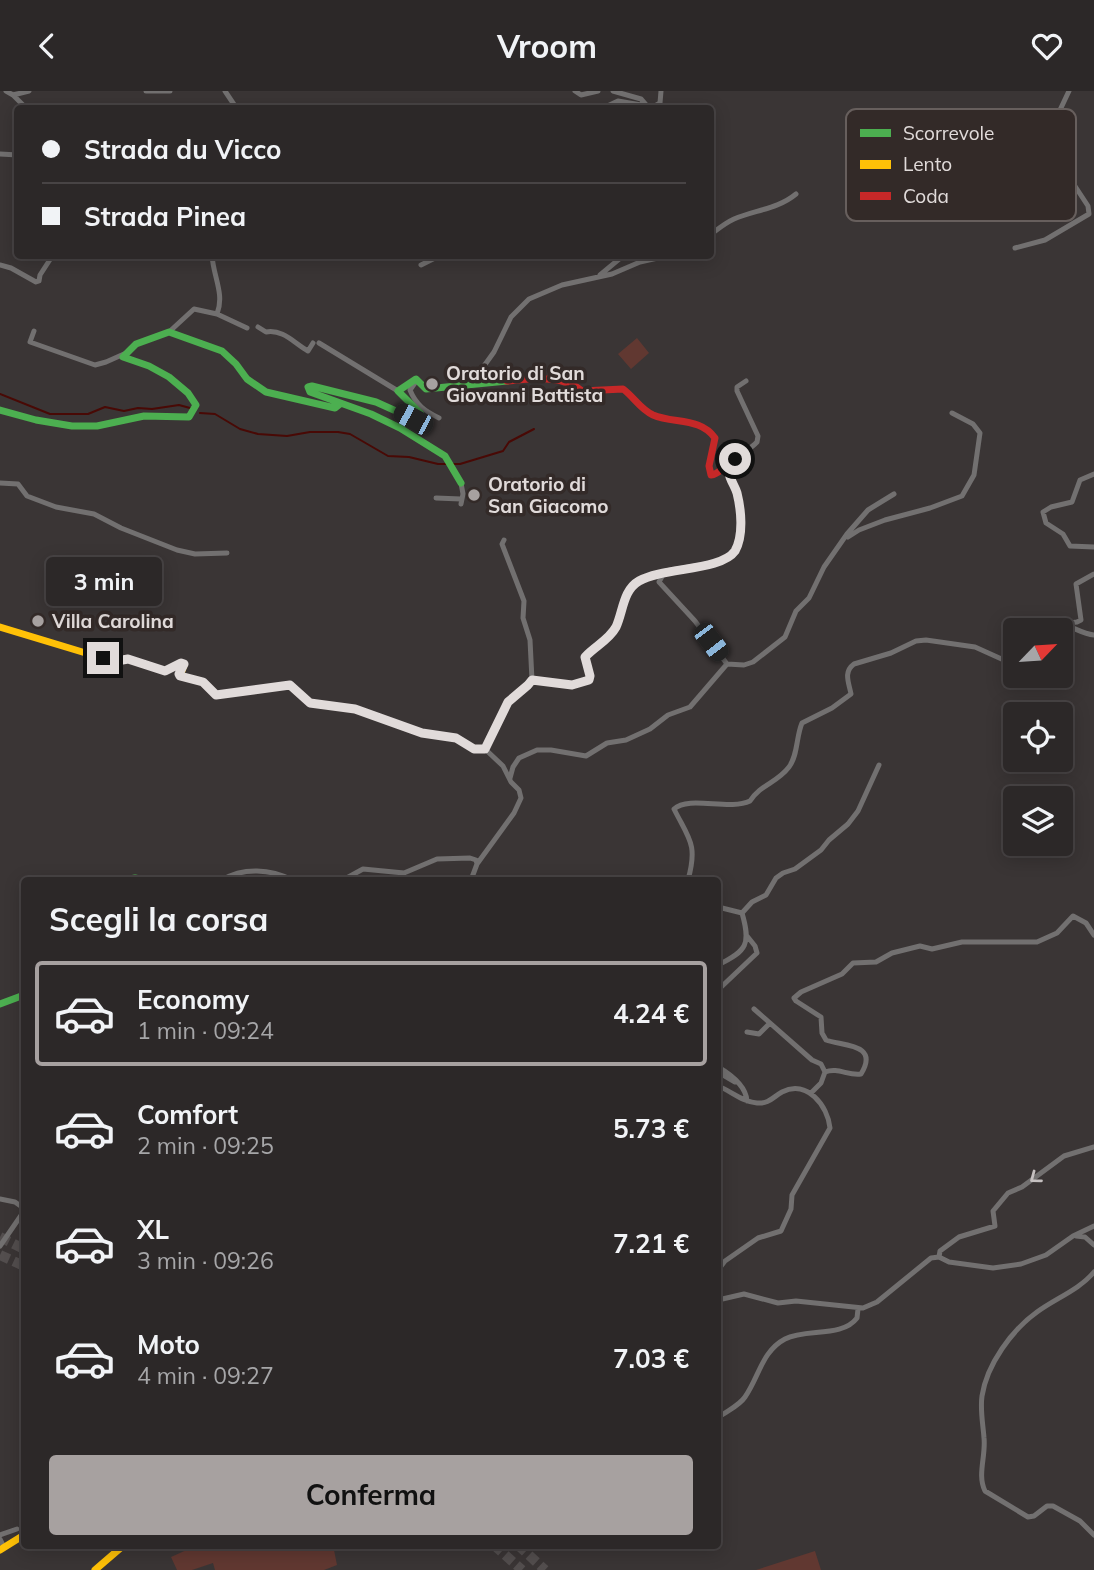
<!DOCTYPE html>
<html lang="it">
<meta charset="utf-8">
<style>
:root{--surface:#2c2828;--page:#343030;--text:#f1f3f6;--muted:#a6a6a8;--line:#484445;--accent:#a7a1a0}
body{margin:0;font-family:Mulish,sans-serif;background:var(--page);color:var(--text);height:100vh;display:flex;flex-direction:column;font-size:26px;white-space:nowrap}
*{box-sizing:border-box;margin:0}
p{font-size:23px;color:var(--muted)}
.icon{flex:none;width:38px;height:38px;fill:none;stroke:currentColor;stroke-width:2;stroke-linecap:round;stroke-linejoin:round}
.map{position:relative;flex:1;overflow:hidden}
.side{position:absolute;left:21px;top:786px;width:700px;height:672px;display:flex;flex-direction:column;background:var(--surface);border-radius:7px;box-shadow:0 4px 18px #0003,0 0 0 2px var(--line)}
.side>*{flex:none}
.top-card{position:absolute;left:14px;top:14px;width:700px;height:154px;border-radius:7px;box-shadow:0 4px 18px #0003,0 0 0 2px var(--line);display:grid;align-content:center;height:154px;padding:0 28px;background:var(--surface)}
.needle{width:46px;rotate:65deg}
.tools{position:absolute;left:1003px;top:527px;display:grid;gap:14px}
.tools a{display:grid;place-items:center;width:70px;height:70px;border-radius:7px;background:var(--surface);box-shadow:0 4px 18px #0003,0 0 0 2px var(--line);font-size:35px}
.end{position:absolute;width:32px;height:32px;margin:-16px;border:9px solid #e1dbda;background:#111;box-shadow:0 0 0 4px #111}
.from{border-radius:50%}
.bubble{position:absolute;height:49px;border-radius:7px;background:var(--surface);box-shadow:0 4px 18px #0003,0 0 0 2px var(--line);font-size:23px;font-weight:700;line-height:49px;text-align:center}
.car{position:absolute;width:21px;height:42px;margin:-21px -10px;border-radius:9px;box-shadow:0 0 5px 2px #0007;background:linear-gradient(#222 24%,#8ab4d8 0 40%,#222 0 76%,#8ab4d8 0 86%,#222 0)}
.top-card b{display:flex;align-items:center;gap:24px;height:66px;font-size:26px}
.top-card b+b{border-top:2px solid var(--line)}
.top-card i{width:18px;height:18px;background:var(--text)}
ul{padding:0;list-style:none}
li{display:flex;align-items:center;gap:21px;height:105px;margin:0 14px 10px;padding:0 14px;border:4px solid transparent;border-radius:7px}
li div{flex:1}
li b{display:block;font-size:26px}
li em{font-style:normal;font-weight:700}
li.current{border-color:var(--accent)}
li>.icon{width:63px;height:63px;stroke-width:1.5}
h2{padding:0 28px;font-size:32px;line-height:84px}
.cta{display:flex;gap:14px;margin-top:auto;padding:14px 28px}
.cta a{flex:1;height:80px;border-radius:7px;background:var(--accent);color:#111;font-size:28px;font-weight:700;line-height:80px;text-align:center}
header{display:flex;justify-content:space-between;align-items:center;height:91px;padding:0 28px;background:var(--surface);font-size:32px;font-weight:700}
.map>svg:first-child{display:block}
.green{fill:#613831}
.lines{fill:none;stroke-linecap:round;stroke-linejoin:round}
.stream{stroke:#490905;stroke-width:2}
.highway-tunnel{stroke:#534e4e;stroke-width:10;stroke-dasharray:10 5;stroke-linecap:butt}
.street{stroke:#727070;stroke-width:5}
.fast{stroke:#4caf50;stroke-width:7}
.slow{stroke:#ffc107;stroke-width:7}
.jam{stroke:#c62828;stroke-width:7}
.oneway{stroke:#c5c0c0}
.route{stroke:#e1dbda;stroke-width:9}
.poi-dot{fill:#a7a1a0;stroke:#332a28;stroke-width:2.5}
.labels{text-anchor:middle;stroke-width:7;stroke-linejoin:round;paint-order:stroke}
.poi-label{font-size:19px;font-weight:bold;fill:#e1dbda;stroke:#332a28;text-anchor:start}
.key{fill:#332a28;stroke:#675f5d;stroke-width:2}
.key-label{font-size:19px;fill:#e1dbda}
</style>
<header><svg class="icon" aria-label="back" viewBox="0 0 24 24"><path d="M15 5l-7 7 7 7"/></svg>Vroom<svg class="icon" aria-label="heart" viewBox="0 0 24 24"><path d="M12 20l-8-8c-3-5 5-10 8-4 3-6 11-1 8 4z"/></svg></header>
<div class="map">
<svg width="1094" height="1479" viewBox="0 0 1094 1479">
<rect width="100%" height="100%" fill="#3a3535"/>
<path class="green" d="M637 247 649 262 631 278 618 263Z
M191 1454H333L337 1474 324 1479H215L213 1472 192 1479H177L171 1466 191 1457Z
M815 1460 821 1479H756Z"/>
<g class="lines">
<path class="stream" d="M0 303 50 323H88L105 316 124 320 138 317 152 318 179 314 190 317
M200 322 215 323 240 338 258 343 287 345 310 341H338L350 343 388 365 409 366 438 373H448
M453 373H460L503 360 509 351 534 338"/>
<path class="highway-tunnel" d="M0 1146 24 1158
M0 1164 24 1175
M494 1454 522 1479
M518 1454 545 1479"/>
<path class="street" d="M6 0 13 4 29 0
M146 0H170
M225 0 237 18
M575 0 581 4 598 0
M613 0 641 8 647 15 653 16 660 12 661 0
M13 4 27 18
M601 18 618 10 647 15
M0 63 18 64
M710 144C718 138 725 132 734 128 755 119 778 118 796 103
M1015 157 1045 149 1089 123 1088 115 1069 86 1060 46V19L1069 0
M212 164C213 185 225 203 217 223
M0 174 11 177 36 191 39 190 40 184 51 167
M421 174 441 164
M600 184 624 164
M258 236 266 241C283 238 294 252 308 260L313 252
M34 240 30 251 95 274 106 271 124 263
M169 241 194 218 217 223 247 237
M319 252 398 300
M417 289 410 299C416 314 425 320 439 327
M476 293V286L494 261 511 226 529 208 562 194 612 183 640 171 671 164
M1094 383 1080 389 1072 411 1051 416 1043 421 1046 432 1063 443 1070 455 1094 456
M0 392 18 393 27 405 56 416 94 423 121 437 177 459 195 463 227 462
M436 407 461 408
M461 413 463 403 461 392
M848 446 859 439 885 429 930 417 962 405 974 384 980 342 973 333 952 322
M504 449 502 453 524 510 523 527 530 549 532 589
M665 480 659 491 695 530 727 573
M1062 533 1077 531 1081 529 1076 493 1094 483
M1015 549 1009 536C1024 531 1046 531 1061 533 1072 535 1082 543 1094 544
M532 589C549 591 579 601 590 585L585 566 614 539 630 497 638 490 665 480 718 471 733 462 739 447 740 423 737 400 729 377C734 364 748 361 757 351L758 345 737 300V296L746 290
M510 687 513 676 519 667 537 659H551L586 665 607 652 626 649 650 638 668 624 690 616 727 573 744 574 753 571 785 546 796 520 809 507 824 476 847 443 868 419 894 403
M222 789C243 776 271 778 292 789
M343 789 363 778 404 782 437 768 470 767 476 769 477 773
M471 789 477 773 514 722 521 707 519 699 511 691 503 675 485 658 508 612 528 594 532 589
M688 789C698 753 689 748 674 718 689 704 729 720 750 710 761 693 777 692 789 676 798 664 796 646 802 632L832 617 851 603C849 592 843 581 854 573L891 562 916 550 926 549 975 556 1006 570 1011 569 1015 564
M718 816 742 822C751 853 747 860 718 874
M742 822 752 811 766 804 776 787 783 782 795 778 821 759 829 749 848 733 858 720 879 674
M718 899 757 862 755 855 747 845
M754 918 812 969 821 973 825 981
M747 941 759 943 769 933
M718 976C730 983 746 995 747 1010
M718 981 735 991
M825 981C838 976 848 985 861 983 880 952 842 955 826 949L822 942 821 926 796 910 794 907 801 901 842 883 853 872 876 871 892 862 920 855 932 858 962 851H1037L1057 842 1073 825 1086 832 1094 844
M718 995C731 1000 742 1011 757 1012 769 1013 773 1006 782 1001 807 988 828 1015 830 1037L792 1104 791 1118 781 1140 758 1147 725 1170 718 1179
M811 1002 821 992 825 981
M0 1108 15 1111 22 1116V1123L0 1155
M1076 1145 1085 1146 1094 1154
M939 1166 940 1160 959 1146 995 1135 993 1120 1008 1102 1022 1096 1064 1065 1094 1056
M1094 1181C1079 1199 1056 1207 1037 1221 1012 1239 987 1273 982 1305 980 1319 983 1333 984 1347 986 1365 977 1384 985 1400L1028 1426 1034 1425 1047 1415H1053L1080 1430 1094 1444
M718 1209 744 1203 778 1212 796 1210 863 1217 877 1211 931 1167 939 1166 949 1171 993 1177 1021 1173 1046 1164 1073 1145 1094 1135
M719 1334V1326C728 1319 739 1315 745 1306 759 1286 762 1260 785 1248 806 1237 842 1247 857 1227L858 1218
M0 1444 17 1438
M0 1448 4 1456"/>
<path class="fast" d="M0 319 36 329 72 335H97L144 325 189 326 196 314 188 302 169 286 149 275 123 266 136 253 169 241 222 260 236 273 247 288 266 301 335 317 340 313
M461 392 445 365 400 337 371 323 310 301 308 296 312 295 376 311 418 330 421 329V323L398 300 416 288 426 298 507 290
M371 624 422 642 456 647 474 658H485
M125 789 135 787 144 789
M0 913 24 904"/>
<path class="slow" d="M0 536 89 563 117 570 128 568 165 580 181 572 184 574 180 585 203 591 216 604 290 594 310 612 355 618 371 624
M0 1459 24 1444
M95 1479 124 1454"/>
<path class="jam" d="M507 290C532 288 562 283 582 300L623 298C634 306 640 318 653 324 674 333 700 326 715 347L709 375 711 384C720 383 722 375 730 373"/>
</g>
<defs><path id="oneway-chevron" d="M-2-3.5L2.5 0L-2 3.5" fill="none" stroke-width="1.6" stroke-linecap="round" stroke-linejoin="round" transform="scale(1.75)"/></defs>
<use class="oneway" href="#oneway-chevron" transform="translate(1035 1087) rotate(143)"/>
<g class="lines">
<path class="route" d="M103 567 117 570 128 568 165 580 181 572 184 573 179 583 180 585 203 591 216 604 290 594 310 612 355 618 422 642 456 647 474 658H485L508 611 528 594 532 589 572 594 589 589 590 585 585 566C595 555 609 549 616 536 623 521 623 499 639 490 663 476 721 480 735 460 744 444 741 418 737 402 735 395 730 389 729 382 728 376 731 372 735 368"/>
</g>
<g class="poi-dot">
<circle cx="432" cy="293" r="7"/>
<circle cx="474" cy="404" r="7"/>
<circle cx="38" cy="530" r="7"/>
</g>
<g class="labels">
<g class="poi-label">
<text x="446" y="289">Oratorio di San<tspan x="446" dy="22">Giovanni Battista</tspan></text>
<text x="488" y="400">Oratorio di<tspan x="488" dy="22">San Giacomo</tspan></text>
<text x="52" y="537">Villa Carolina</text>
</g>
</g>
<rect x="846" y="18" width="230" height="112" rx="10" class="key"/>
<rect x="860" y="38" width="31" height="8" fill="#4caf50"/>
<rect x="860" y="69" width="31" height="9" fill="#ffc107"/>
<rect x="860" y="101" width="31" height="8" fill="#c62828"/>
<g class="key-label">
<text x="903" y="49">Scorrevole</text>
<text x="903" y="80">Lento</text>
<text x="903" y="112">Coda</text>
</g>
</svg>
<div class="tools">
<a><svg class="needle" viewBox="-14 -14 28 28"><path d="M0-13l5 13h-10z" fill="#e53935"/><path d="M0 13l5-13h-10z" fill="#a6a6a8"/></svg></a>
<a><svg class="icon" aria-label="locate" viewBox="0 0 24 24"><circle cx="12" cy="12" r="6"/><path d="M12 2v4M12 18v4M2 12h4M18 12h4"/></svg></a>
<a><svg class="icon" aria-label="layers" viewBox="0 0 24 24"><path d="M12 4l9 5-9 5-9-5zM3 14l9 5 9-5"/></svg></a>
</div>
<i class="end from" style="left:735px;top:368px"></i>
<i class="end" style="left:103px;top:567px"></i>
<div class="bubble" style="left:46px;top:466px;width:116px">3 min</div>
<i class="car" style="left:413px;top:328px;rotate:298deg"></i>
<i class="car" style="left:711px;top:551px;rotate:143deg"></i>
<div class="top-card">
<b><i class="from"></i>Strada du Vicco</b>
<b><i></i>Strada Pinea</b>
</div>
<section class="side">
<h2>Scegli la corsa</h2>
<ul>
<li class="current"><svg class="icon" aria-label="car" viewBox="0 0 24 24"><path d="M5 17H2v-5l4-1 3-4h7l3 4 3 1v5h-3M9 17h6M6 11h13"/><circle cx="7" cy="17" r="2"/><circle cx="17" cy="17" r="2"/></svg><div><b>Economy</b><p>1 min · 09:24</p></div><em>4.24 €</em></li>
<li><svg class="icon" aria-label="car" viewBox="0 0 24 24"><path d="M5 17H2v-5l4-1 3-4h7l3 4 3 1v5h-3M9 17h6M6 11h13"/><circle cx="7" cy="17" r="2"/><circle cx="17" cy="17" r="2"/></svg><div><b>Comfort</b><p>2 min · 09:25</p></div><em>5.73 €</em></li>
<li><svg class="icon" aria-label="car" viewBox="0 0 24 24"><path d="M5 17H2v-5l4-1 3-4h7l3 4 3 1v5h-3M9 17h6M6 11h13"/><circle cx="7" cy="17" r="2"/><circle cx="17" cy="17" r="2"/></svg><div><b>XL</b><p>3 min · 09:26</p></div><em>7.21 €</em></li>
<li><svg class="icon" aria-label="car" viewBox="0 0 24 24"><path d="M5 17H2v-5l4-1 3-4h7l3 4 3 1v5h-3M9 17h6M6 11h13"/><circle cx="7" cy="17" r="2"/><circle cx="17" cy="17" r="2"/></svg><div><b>Moto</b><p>4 min · 09:27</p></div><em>7.03 €</em></li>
</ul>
<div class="cta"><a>Conferma</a></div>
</section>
</div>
